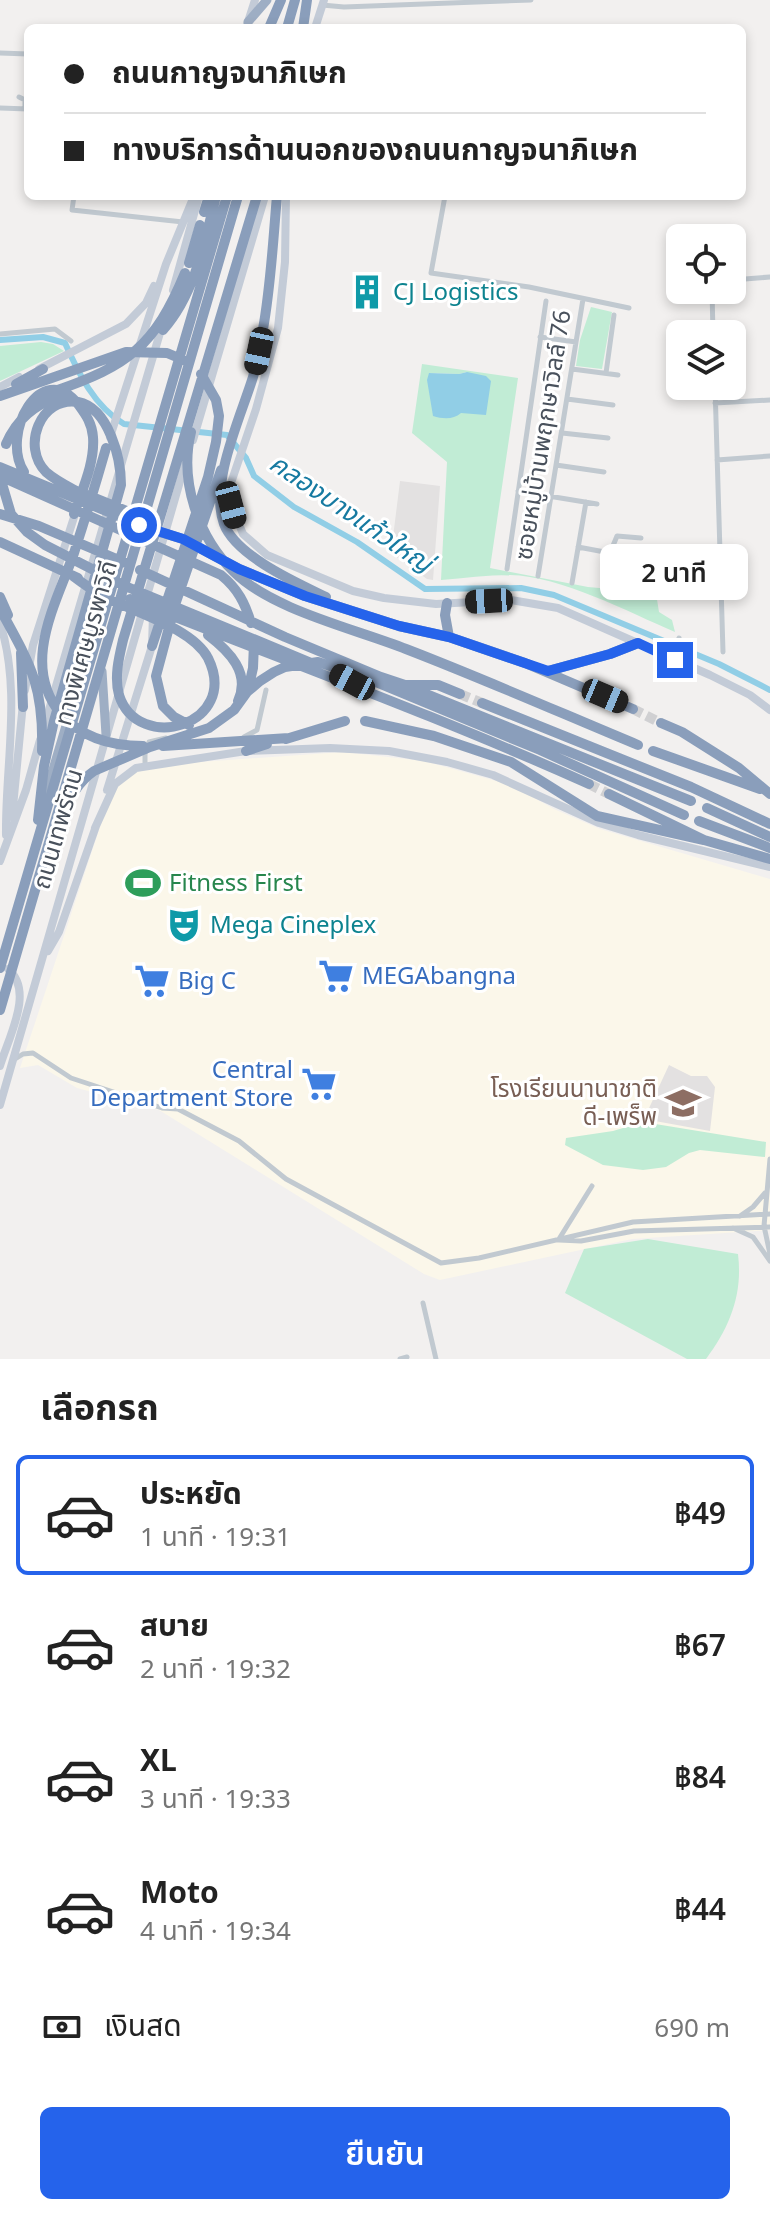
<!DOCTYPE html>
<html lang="th">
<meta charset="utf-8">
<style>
:root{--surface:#fff;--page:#f2f2f2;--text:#222;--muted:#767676;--line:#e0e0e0;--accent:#2563eb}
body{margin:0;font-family:"Noto Sans","Noto Sans Thai",sans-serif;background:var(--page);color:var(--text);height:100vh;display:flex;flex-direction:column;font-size:30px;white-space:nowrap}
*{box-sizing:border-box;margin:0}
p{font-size:26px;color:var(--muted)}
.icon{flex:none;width:44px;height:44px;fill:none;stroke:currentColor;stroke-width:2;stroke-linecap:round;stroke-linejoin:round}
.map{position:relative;height:1359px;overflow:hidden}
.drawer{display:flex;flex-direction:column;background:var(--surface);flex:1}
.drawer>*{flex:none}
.banner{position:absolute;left:24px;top:24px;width:722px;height:176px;border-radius:12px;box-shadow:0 4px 12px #0003;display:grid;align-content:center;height:176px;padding:0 40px;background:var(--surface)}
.buttons{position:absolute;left:666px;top:224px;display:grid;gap:16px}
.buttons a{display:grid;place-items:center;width:80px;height:80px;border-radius:12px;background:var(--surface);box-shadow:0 4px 12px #0003;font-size:40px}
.end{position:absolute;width:36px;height:36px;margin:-18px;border:10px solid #2563eb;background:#fff;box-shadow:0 0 0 4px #fff}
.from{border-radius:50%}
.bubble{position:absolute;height:56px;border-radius:12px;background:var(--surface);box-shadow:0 4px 12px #0003;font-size:26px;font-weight:600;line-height:56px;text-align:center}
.car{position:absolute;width:24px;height:48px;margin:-24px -12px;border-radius:10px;box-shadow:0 0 6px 2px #0007;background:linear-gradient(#222 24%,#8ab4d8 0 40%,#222 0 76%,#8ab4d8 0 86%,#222 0)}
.banner b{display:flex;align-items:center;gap:28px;height:76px;font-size:30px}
.banner b+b{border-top:2px solid var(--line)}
.banner i{width:20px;height:20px;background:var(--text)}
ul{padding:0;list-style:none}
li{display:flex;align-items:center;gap:24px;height:120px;margin:0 16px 12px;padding:0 24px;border:4px solid transparent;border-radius:12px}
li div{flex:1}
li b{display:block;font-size:30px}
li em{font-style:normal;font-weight:600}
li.on{border-color:var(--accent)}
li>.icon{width:72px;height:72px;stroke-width:1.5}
h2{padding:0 40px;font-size:36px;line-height:96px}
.pay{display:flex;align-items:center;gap:20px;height:88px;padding:0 40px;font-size:30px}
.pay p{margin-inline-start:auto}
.cta{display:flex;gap:16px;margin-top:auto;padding:16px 40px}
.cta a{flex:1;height:92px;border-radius:12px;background:var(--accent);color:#fff;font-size:32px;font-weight:600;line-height:92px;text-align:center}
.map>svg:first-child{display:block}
.commercial{fill:#fbf7ea}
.education{fill:#e3e1e1}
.green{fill:#c1ecd5;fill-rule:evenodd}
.water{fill:#91cee6}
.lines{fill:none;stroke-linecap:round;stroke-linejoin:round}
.canal{stroke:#91cee6;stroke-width:6}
.motorway-tunnel{stroke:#d0d0d2;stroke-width:10;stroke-dasharray:10 5;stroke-linecap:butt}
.minor{stroke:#c1c9d0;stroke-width:5}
.secondary{stroke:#c3cbd7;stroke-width:8}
.trunk{stroke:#9eaec4;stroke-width:9}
.motorway{stroke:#8a9ebb;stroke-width:10}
.route{stroke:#2563eb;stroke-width:10}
.labels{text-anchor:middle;stroke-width:6;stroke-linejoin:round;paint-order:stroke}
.culture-label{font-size:24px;fill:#0d838f;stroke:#fff;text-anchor:start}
.street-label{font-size:24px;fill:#49515c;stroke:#fff}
.leisure-label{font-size:24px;fill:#27864d;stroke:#fff;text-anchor:start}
.shop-label{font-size:24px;fill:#366cbe;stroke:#fff;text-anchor:start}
.education-label{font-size:24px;fill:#785e54;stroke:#fff;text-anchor:end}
.water-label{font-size:26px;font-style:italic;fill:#167aa1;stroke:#fff}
</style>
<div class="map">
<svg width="770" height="1359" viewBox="0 0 770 1359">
<rect width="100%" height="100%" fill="#f2f0ef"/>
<path class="commercial" d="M343 752 424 761 511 785 554 809 600 829 770 879V1230L632 1239 440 1280 424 1274 159 1110 77 1088 38 1065 20 1068 109 800 117 786 135 772 185 763Z"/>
<path class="education" d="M400 481 440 486 433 580 427 579 391 553Z
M669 1065 691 1076H707L715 1087 710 1131 644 1119Z"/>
<path class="green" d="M591 307 612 312 602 369 576 366 580 340Z
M41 342 53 344 64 351 0 381V346Z
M422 364 518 378 490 568 588 587 656 593 659 612 672 620 675 632C628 612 561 576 510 575 487 575 464 578 441 580L447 462 412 433ZM467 372 434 416 429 373 459 374Z
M643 1122 766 1142 765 1157 700 1150 689 1153 666 1167 643 1170 603 1165 565 1145 566 1138 613 1131Z
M648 1239 738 1254C743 1294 730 1327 706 1359H687L565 1293 584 1249Z"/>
<path class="water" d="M467 372 486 376 491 381 486 415 461 413C453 420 443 419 433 416L427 380 429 373 459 374Z"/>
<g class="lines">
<path class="canal" d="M0 340 43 337 65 343C79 374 94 406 124 424L227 435 246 458 254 476 294 507 357 542 425 589 521 588 554 595 719 664 770 690"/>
<path class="motorway-tunnel" d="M460 694 482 703
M633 709 661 723
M589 784 609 794"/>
<path class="minor" d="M322 5 344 7 531 0
M0 53 28 54
M19 97 25 100V109
M0 108 28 109
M74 196 72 210 183 222
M445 196 431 273 529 287 629 308
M732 280 770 277
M712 290 713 334
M0 334 55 329 71 341
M540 337 576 342
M572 369 618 375
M606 373 614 315
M715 386 723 652
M567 399 613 405
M715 403 770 400
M562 433 608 438
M717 460 770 456
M556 465 604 472
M518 491 597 504
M578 547 610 553 617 536 641 538
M507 569 546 301
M607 571 643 575
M538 576 583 299
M572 583 586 502
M605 588 610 553
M670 656 679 638
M244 737 257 730 266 690
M145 766V754L149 742 166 738
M15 1059 23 1054 33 1053 71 1078 162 1108 178 1109 239 1141 286 1179 441 1263 479 1258 633 1222 770 1214
M770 1159 764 1226 770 1254
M740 1216 753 1207 765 1193
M733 1228 753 1237 770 1261
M559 1239 592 1186
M559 1240 581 1241 634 1231 770 1227
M423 1303 436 1359
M400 1359 407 1357"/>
<path class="secondary" d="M246 28 255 0
M315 28 324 0
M286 196 285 262 278 328 256 409 230 486 231 505 243 534 267 555 353 591 384 598 436 604 511 600 558 608 710 675 750 695 770 710
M173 290 199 196
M39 369 126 324 146 303 154 286
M0 387 19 377
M110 437 166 264 194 196
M193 440 265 196
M0 623C22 690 5 766 6 835
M25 690 33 645 76 511
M44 727 162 326
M107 790 152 646 153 614
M12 817 23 703
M95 828 115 784 136 768 246 751 330 748 389 751 447 762 493 775 599 823 638 835 770 867
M0 861 26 790 40 740
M48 951 59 932 96 826
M0 1066C8 1038 35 991 8 969
M0 1105 185 464"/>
<path class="trunk" d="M248 22 267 0
M102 671 106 735
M43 803 115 561"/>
<path class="motorway" d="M269 28 281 0
M287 28 295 0
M303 28 307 0
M277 196C273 240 271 285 263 329 261 345 258 361 253 377 241 416 209 484 224 524 236 556 297 583 326 597
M204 212 209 196
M189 263 200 225
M163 330C195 294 205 241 216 196
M16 384 43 369
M55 391C128 366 155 346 185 273
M0 396 126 352 167 353 186 361
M191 432C179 481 198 537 234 572 272 610 356 629 406 649 484 679 561 713 638 745
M6 444C17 418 35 406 60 394
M106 448C96 483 85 519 74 553 56 604 20 665 61 714 82 738 112 746 143 746
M0 467 135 523
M24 472C0 434 41 358 78 404 86 415 92 423 93 437 95 463 82 490 74 514
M0 476 221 575C238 589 245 603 251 623
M0 477 11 514 27 532 45 545 125 586 309 662
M87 495 139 516
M0 514 39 526 126 563
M150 529 183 539 239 569 305 596 399 626 449 637 525 663 633 709
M0 542 78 578
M140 570 285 637 381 677 405 685H438L460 694
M73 576C81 582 89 588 98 593 128 611 191 626 208 658 241 725 138 755 119 695 114 677 119 657 123 640 167 492 212 344 257 196
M0 597 8 615
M130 599C283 660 438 716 589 784
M447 603 445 615 449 637
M0 609C30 664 44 685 42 751
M208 635C229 651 251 673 238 701
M152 646 208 477 216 442 219 416 216 400 201 374
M21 653 23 707
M548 671 610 654 638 643
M411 688 691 801
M248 690 253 668 254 643
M482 703 691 787 770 824
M365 721 434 736 511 762 597 816 704 840
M661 723 682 732 739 768 770 794
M189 725 174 717 163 706 156 676 175 605 221 470
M286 739 345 721
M163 746 289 738
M246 751 267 744
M653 751 760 789
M609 794 704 840 770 859
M707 808 770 837
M62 815C70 798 78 782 94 771L150 747 209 728 234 710 247 692 260 681 274 672 285 667 318 662 366 678 540 750 684 815
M38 820 44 766 54 721 121 485C121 459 109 408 78 402 40 396 21 447 46 472 55 480 67 486 78 492
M699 821 770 848
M0 968 227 196
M0 1010 238 196"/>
</g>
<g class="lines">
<path class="route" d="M139 525 183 539 239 569 305 596 399 626 449 637 548 671 610 654 638 643 675 660"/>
</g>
<defs>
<g id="building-bare" transform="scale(2.76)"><path d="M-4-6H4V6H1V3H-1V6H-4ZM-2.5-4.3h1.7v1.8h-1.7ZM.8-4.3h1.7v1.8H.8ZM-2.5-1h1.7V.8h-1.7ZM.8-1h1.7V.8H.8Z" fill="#0f9aa8" stroke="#fff" stroke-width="2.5" paint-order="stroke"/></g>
<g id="stadium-bare" transform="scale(2.76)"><path d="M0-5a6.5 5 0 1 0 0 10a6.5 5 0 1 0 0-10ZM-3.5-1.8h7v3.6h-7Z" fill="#2e9e5b" stroke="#fff" stroke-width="2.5" paint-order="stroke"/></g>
<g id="theatre-bare" transform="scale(2.76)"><path d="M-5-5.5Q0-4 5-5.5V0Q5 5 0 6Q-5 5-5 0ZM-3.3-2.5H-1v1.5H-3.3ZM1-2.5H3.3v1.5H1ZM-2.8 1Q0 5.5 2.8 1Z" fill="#0f9aa8" stroke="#fff" stroke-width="2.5" paint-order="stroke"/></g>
<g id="supermarket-bare" transform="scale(2.76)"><path d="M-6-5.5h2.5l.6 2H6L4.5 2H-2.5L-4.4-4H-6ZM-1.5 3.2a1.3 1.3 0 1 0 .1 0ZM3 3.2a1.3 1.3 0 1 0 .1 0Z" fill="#3f7fe0" stroke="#fff" stroke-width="2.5" paint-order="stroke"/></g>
<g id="school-bare" transform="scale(2.76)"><path d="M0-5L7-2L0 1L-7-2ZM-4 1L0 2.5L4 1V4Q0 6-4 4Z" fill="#8d6e63" stroke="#fff" stroke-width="2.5" paint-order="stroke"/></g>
</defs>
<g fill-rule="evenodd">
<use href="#building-bare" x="367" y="292"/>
<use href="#stadium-bare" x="143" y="883"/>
<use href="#theatre-bare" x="184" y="925"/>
<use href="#supermarket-bare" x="336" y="976"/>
<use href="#supermarket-bare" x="152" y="981"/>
<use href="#supermarket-bare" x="319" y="1084"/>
<use href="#school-bare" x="683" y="1103"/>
</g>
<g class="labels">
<g class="culture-label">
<text x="393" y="300">CJ Logistics</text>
<text x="210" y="933">Mega Cineplex</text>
</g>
<g class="street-label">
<text transform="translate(543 435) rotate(-81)" y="8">ซอยหมู่บ้านพฤกษาวิลล์ 76</text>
<text transform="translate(86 643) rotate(-74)" y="8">ทางพิเศษบูรพาวิถี</text>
<text transform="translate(58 829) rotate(-74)" y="8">ถนนเทพรัตน</text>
</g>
<g class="leisure-label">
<text x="169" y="891">Fitness First</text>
</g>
<g class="shop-label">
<text x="362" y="984">MEGAbangna</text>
<text x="178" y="989">Big C</text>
<text x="293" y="1078" text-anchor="end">Central<tspan x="293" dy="28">Department Store</tspan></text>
</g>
<g class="education-label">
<text x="657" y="1097">โรงเรียนนานาชาติ<tspan x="657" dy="28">ดี-เพร็พ</tspan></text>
</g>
<g class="water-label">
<text transform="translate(351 513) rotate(34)" y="9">คลองบางแก้วใหญ่</text>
</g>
</g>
</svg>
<div class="buttons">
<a><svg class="icon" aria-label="locate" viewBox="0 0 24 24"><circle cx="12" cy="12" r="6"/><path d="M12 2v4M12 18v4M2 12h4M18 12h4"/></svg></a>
<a><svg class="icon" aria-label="layers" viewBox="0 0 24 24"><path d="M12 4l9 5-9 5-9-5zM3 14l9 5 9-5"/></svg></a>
</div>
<i class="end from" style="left:139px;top:525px"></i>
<i class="end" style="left:675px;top:660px"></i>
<div class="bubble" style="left:600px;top:544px;width:148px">2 นาที</div>
<i class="car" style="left:259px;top:351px;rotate:192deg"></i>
<i class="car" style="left:231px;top:505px;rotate:165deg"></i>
<i class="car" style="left:489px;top:601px;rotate:267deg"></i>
<i class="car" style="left:352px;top:682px;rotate:298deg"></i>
<i class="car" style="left:605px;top:696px;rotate:113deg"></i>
<div class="banner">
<b><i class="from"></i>ถนนกาญจนาภิเษก</b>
<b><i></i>ทางบริการด้านนอกของถนนกาญจนาภิเษก</b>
</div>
</div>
<section class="drawer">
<h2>เลือกรถ</h2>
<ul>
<li class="on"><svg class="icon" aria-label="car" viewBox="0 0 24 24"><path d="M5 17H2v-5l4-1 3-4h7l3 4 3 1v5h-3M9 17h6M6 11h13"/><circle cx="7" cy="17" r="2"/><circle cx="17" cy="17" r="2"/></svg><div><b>ประหยัด</b><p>1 นาที · 19:31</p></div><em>฿49</em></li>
<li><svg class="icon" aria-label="car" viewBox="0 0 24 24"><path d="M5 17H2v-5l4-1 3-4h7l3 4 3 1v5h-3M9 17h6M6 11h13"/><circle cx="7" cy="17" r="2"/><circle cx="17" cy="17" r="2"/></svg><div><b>สบาย</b><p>2 นาที · 19:32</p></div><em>฿67</em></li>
<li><svg class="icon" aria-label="car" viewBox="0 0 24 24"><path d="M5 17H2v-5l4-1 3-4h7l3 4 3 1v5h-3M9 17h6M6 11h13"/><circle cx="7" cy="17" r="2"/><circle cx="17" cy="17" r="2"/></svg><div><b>XL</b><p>3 นาที · 19:33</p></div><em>฿84</em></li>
<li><svg class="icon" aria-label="car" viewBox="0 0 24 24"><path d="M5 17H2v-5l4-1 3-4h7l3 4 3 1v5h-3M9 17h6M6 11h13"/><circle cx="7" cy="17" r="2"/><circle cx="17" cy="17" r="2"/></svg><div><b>Moto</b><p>4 นาที · 19:34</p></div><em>฿44</em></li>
</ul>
<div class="pay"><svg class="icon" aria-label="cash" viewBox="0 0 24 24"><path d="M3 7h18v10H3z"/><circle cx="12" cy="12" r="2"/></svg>เงินสด<p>690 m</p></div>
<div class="cta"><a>ยืนยัน</a></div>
</section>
